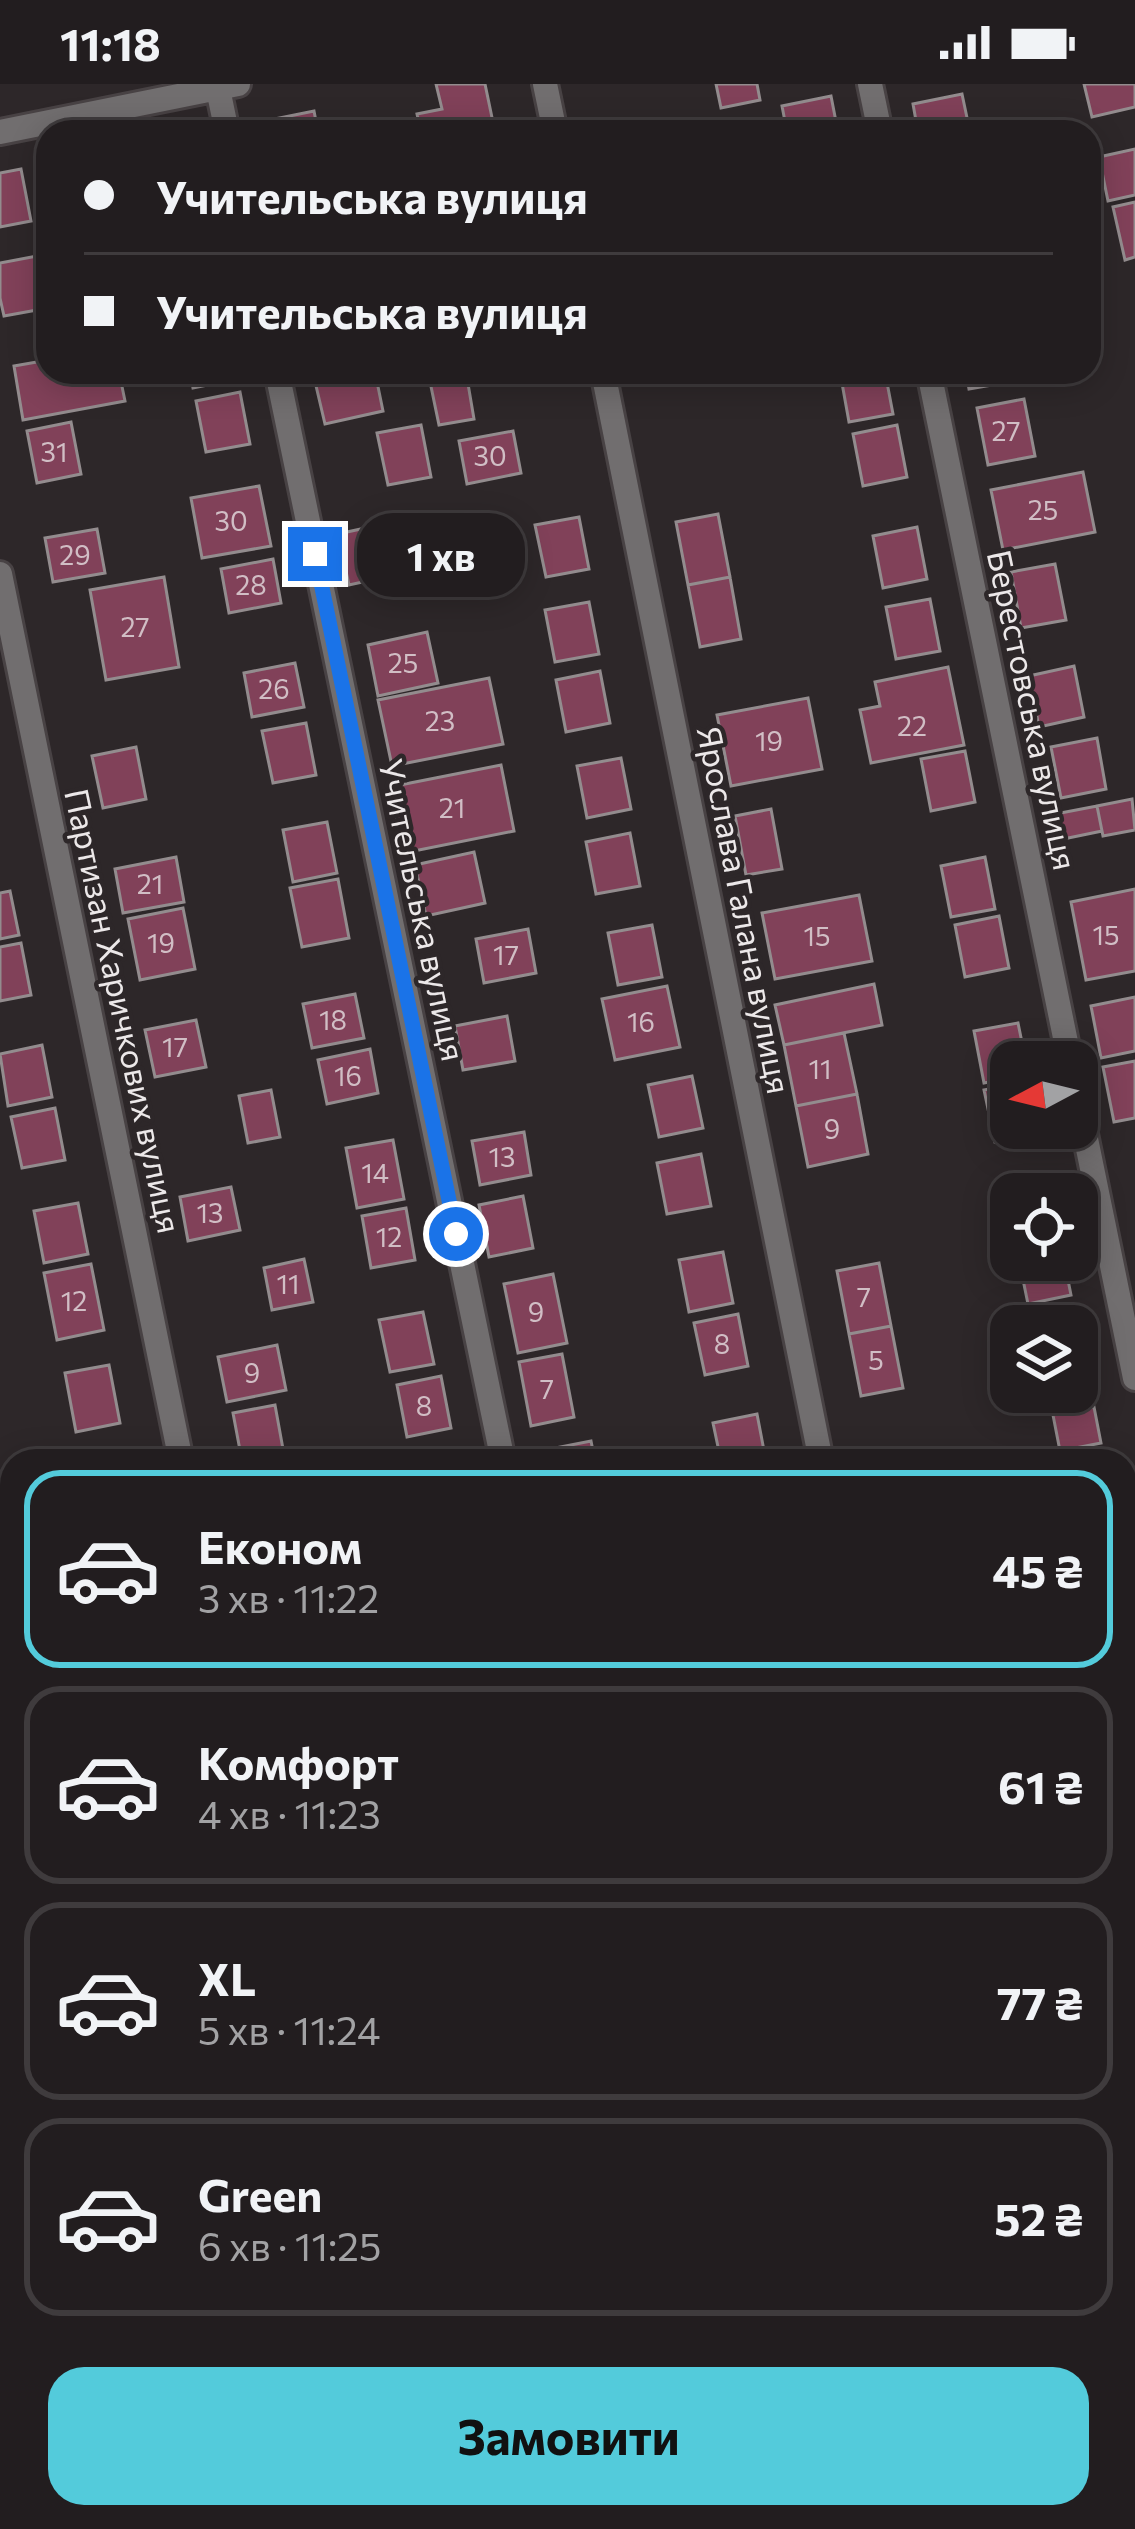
<!DOCTYPE html>
<html lang="uk">
<meta charset="utf-8">
<style>
:root{--surface:#221d1f;--page:#2e2a2c;--text:#f1f3f6;--muted:#a2a2a4;--line:#3f3b3d;--accent:#53cbdb}
body{margin:0;font-family:Commissioner,sans-serif;background:var(--page);color:var(--text);height:100vh;display:flex;flex-direction:column;font-size:45px;white-space:nowrap}
*{box-sizing:border-box;margin:0}
p{font-size:39px;color:var(--muted)}
.icon{flex:none;width:66px;height:66px;fill:none;stroke:currentColor;stroke-width:2;stroke-linecap:round;stroke-linejoin:round}
.map{position:relative;flex:1;overflow:hidden}
.side{position:absolute;left:0px;top:1365px;width:1137px;height:1080px;display:flex;flex-direction:column;background:var(--surface);border-radius:36px 36px 0 0;box-shadow:0 6px 30px #0003,0 0 0 3px var(--line)}
.side>*{flex:none}
.hud{position:absolute;left:36px;top:36px;width:1065px;height:264px;border-radius:36px;box-shadow:0 6px 30px #0003,0 0 0 3px var(--line);display:grid;align-content:center;height:264px;padding:0 48px;background:var(--surface)}
.needle{width:78px;rotate:263deg}
.tools{position:absolute;left:990px;top:957px;display:grid;gap:24px}
.tools a{display:grid;place-items:center;width:108px;height:108px;border-radius:24px;background:var(--surface);box-shadow:0 6px 30px #0003,0 0 0 3px var(--line);font-size:60px}
.end{position:absolute;width:54px;height:54px;margin:-27px;border:15px solid #1a73e8;background:#fff;box-shadow:0 0 0 6px #fff}
.from{border-radius:50%}
.bubble{position:absolute;height:84px;border-radius:36px;background:var(--surface);box-shadow:0 6px 30px #0003,0 0 0 3px var(--line);font-size:39px;font-weight:700;line-height:84px;text-align:center}
.hud b{display:flex;align-items:center;gap:42px;height:114px;font-size:45px}
.hud b+b{border-top:3px solid var(--line)}
.hud i{width:30px;height:30px;background:var(--text)}
ul{padding:21px 0 0;list-style:none}
li{display:flex;align-items:center;gap:36px;height:198px;margin:0 24px 18px;padding:0 24px;border:6px solid var(--line);border-radius:36px}
li div{flex:1}
li b{display:block;font-size:45px}
li em{font-style:normal;font-weight:700}
li.on{border-color:var(--accent)}
li>.icon{width:108px;height:108px;stroke-width:1.5}
.action{display:flex;gap:24px;margin-top:auto;padding:24px 48px}
.action a{flex:1;height:138px;border-radius:36px;background:var(--accent);color:#111;font-size:48px;font-weight:700;line-height:138px;text-align:center}
.status{display:flex;justify-content:space-between;align-items:center;height:84px;padding:0 60px;background:var(--surface);direction:ltr}
.status svg{height:33px;fill:currentColor}
.map>svg:first-child{display:block}
.built{fill:#3b2f33}
.green{fill:#512b39}
.building{fill:#814159;stroke:#938c8e;stroke-width:3}
.lines{fill:none;stroke-linecap:round;stroke-linejoin:round}
.service-casing{stroke:#484244;stroke-width:22}
.minor-casing{stroke:#484244;stroke-width:30}
.secondary-casing{stroke:#484244;stroke-width:30}
.service{stroke:#716e6f;stroke-width:16}
.minor{stroke:#716e6f;stroke-width:24}
.secondary{stroke:#999596;stroke-width:24}
.route{stroke:#1a73e8;stroke-width:15}
.labels{text-anchor:middle;stroke-width:9;stroke-linejoin:round;paint-order:stroke}
.number-label{font-size:27px;fill:#d1bec5}
.street-label{font-size:33px;fill:#ece8e9;stroke:#2d2729}
</style>
<div class="status"><b>11:18</b><svg viewBox="0 0 49 12"><path d="M0 12V9h3v3zM5 12V6h3v6zM10 12V3h3v9zM15 12V0h3v12zM26 1h20v11H26zM47 4h2v5h-2z"/></svg></div>
<div class="map">
<svg width="1135" height="2445" viewBox="0 0 1135 2445">
<rect width="100%" height="100%" fill="#2d2729"/>
<path class="built" d="M1135 1624V2445H469L467 2433H1125V1625Z
M12 1878V2433H375L377 2445H0V1881Z"/>
<path class="green" d="M375 2433H467L469 2445H377Z"/>
<path class="building" d="M436 0H485L495 48H421L417 30 442 25Z
M716 0H757L760 16 721 24Z
M1084 0H1135V23L1092 33Z
M962 10 970 48H918L913 20Z
M831 12 838 48H787L782 22Z
M314 27 318 48H268L265 37Z
M661 36 664 48H593Z
M1135 65V111L1108 117 1099 73Z
M21 85 31 137 0 143V89Z
M1135 118V173L1125 176 1113 123Z
M37 172 48 224 4 232 0 214V179Z
M48 276V288H119L125 317 23 336 14 282Z
M190 288H236L237 295 193 304Z
M319 288H375L383 327 325 340 313 289Z
M428 288H466L474 335 439 341Z
M840 288H885L893 330 849 338Z
M966 288H1042L1043 292 969 305Z
M240 308 250 360 206 368 196 317Z
M1024 315 1035 372 988 381 977 324Z
M71 338 81 390 37 399 27 347Z
M421 341 431 393 388 401 377 349Z
M897 341 907 393 863 402 853 350Z
M513 347 521 389 467 400 459 357Z
M1083 388 1095 448 1003 466 991 406Z
M259 402 271 462 202 474 191 414Z
M718 430 730 493 688 501 676 438Z
M579 433 589 485 546 493 535 441Z
M397 437 408 488 349 501 338 450Z
M917 443 927 495 883 504 873 452Z
M97 445 105 489 53 498 45 454Z
M273 475 281 519 229 529 221 485Z
M1055 480 1066 536 1021 544 1011 488Z
M164 493 179 583 106 596 90 506Z
M730 493 741 555 700 563 688 501Z
M930 515 940 567 896 575 886 523Z
M589 518 599 570 555 578 545 526Z
M427 548 438 599 378 612 368 561Z
M295 579 304 623 252 633 244 589Z
M1074 582 1084 633 1039 643 1029 592Z
M948 583 964 661 871 679 860 626 880 622 875 598Z
M600 587 610 639 566 648 556 596Z
M489 594 503 660 392 682 378 616Z
M808 614 822 685 731 702 717 631Z
M306 639 316 691 273 699 262 647Z
M1097 654 1106 705 1061 714 1051 663Z
M136 663 146 715 103 724 92 672Z
M965 667 975 718 931 727 921 675Z
M621 674 631 725 587 734 577 682Z
M501 681 514 747 404 769 390 703Z
M1132 715 1135 746 1103 752 1097 722Z
M1097 722 1102 747 1049 758 1045 732Z
M771 725 782 785 746 791 735 732Z
M327 738 337 789 293 798 283 746Z
M630 749 640 802 596 810 586 758Z
M474 768 485 819 426 832 415 781Z
M176 773 184 818 123 829 115 785Z
M985 773 995 825 951 833 941 782Z
M338 795 349 854 302 863 290 804Z
M1135 805V887L1086 896 1071 818Z
M10 807 19 851 0 855V809Z
M859 811 872 877 775 895 762 829Z
M183 824 195 885 140 896 128 835Z
M999 832 1009 884 965 893 955 841Z
M652 841 662 893 618 901 608 849Z
M528 845 536 889 484 899 476 855Z
M21 859 31 911 0 917V863Z
M874 900 882 941 784 961 775 921Z
M667 902 680 963 615 976 602 915Z
M355 910 364 954 312 964 303 920Z
M1135 913V967L1101 974 1091 922Z
M507 932 515 977 463 986 455 942Z
M196 936 206 983 155 993 145 946Z
M1018 939 1026 978H1011V994L984 999 974 947Z
M844 949 857 1010 796 1022 784 961Z
M42 961 52 1013 8 1022 0 970Z
M370 965 378 1009 327 1020 318 976Z
M1135 977V1034L1114 1038 1103 983Z
M692 992 703 1044 659 1053 648 1001Z
M1011 1001V1044H1037L1038 1049 995 1058 984 1006Z
M271 1006 280 1053 248 1059 239 1012Z
M857 1010 868 1070 808 1083 796 1022Z
M55 1024 65 1076 22 1084 11 1033Z
M524 1048 531 1091 480 1101 472 1057Z
M393 1056 404 1115 357 1124 346 1064Z
M701 1070 711 1122 667 1130 657 1079Z
M1046 1088 1051 1110H1011V1136L1003 1097Z
M231 1103 240 1146 188 1157 180 1113Z
M523 1112 533 1164 489 1173 479 1121Z
M78 1119 88 1170 44 1179 34 1127Z
M406 1124 415 1176 371 1184 362 1132Z
M723 1168 733 1219 689 1228 679 1176Z
M304 1175 313 1218 272 1226 264 1184Z
M1019 1176H1064L1071 1211 1028 1220Z
M879 1179 891 1242 849 1250 837 1187Z
M91 1180 104 1246 57 1256 44 1189Z
M553 1190 567 1259 518 1269 504 1200Z
M423 1228 434 1280 390 1288 379 1236Z
M738 1230 748 1282 705 1291 694 1239Z
M891 1242 903 1304 861 1312 849 1250Z
M277 1261 286 1306 227 1318 218 1273Z
M1083 1266 1093 1315 1052 1324 1049 1308H1077V1267Z
M562 1270 574 1333 531 1342 519 1278Z
M109 1281 120 1339 76 1348 65 1289Z
M441 1292 451 1344 407 1353 397 1301Z
M275 1321 285 1376 242 1377 233 1329Z
M1094 1323 1101 1359 1060 1367 1053 1331Z
M757 1330 766 1377H721L713 1339Z
M591 1357 595 1377H536L535 1368Z
M12 1649V1710L0 1713V1652Z
M0 2118 12 2134V2282L0 2267Z
M0 2267 12 2282V2433H128L137 2445H0Z
M1125 2302 1135 2352V2445H532L530 2433H1125Z"/>
<g class="lines">
<g class="service-casing">
<path id="service" d="M0 1919 12 1988
M1125 1939 1135 1937
M210 2433 217 2445
M470 2433 472 2445"/>
</g>
<g class="minor-casing">
<path id="minor" d="M217 0 227 48
M545 0 555 48
M870 0 880 48
M0 48 238 0
M277 288 503 1377
M603 288 821 1377
M929 288 1070 978
M0 490 181 1377
M1077 1011 1135 1294"/>
</g>
<g class="secondary-casing">
<path id="secondary" d="M1125 1570 1135 1568
M0 1796 12 1793"/>
</g>
<use href="#service" class="service"/>
<use href="#minor" class="minor"/>
<use href="#secondary" class="secondary"/>
</g>
<g class="lines">
<path class="route" d="M315 470 456 1150"/>
</g>
<g class="labels">
<g class="number-label">
<text x="1006" y="357">27</text>
<text x="54" y="378">31</text>
<text x="490" y="382">30</text>
<text x="1043" y="436">25</text>
<text x="231" y="447">30</text>
<text x="75" y="481">29</text>
<text x="251" y="511">28</text>
<text x="135" y="553">27</text>
<text x="403" y="589">25</text>
<text x="274" y="615">26</text>
<text x="440" y="647">23</text>
<text x="912" y="652">22</text>
<text x="769" y="667">19</text>
<text x="452" y="734">21</text>
<text x="150" y="810">21</text>
<text x="1106" y="861">15</text>
<text x="817" y="862">15</text>
<text x="161" y="869">19</text>
<text x="506" y="881">17</text>
<text x="333" y="946">18</text>
<text x="641" y="948">16</text>
<text x="175" y="973">17</text>
<text x="820" y="995">11</text>
<text x="348" y="1002">16</text>
<text x="832" y="1055">9</text>
<text x="502" y="1083">13</text>
<text x="375" y="1099">14</text>
<text x="210" y="1139">13</text>
<text x="389" y="1163">12</text>
<text x="288" y="1210">11</text>
<text x="864" y="1223">7</text>
<text x="74" y="1227">12</text>
<text x="536" y="1238">9</text>
<text x="722" y="1270">8</text>
<text x="876" y="1286">5</text>
<text x="252" y="1299">9</text>
<text x="547" y="1315">7</text>
<text x="424" y="1332">8</text>
</g>
<g class="street-label">
<text transform="translate(1032 626) rotate(78)" y="12">Берестовська вулиця</text>
<text transform="translate(422 826) rotate(78)" y="12">Учительська вулиця</text>
<text transform="translate(744 826) rotate(79)" y="12">Ярослава Галана вулиця</text>
<text transform="translate(123 927) rotate(78)" y="12">Партизан Харичкових вулиця</text>
</g>
</g>
</svg>
<div class="tools">
<a><svg class="needle" viewBox="-14 -14 28 28"><path d="M0-13l5 13h-10z" fill="#e53935"/><path d="M0 13l5-13h-10z" fill="#a2a2a4"/></svg></a>
<a><svg class="icon" aria-label="locate" viewBox="0 0 24 24"><circle cx="12" cy="12" r="6"/><path d="M12 2v4M12 18v4M2 12h4M18 12h4"/></svg></a>
<a><svg class="icon" aria-label="layers" viewBox="0 0 24 24"><path d="M12 4l9 5-9 5-9-5zM3 14l9 5 9-5"/></svg></a>
</div>
<i class="end from" style="left:456px;top:1150px"></i>
<i class="end" style="left:315px;top:470px"></i>
<div class="bubble" style="left:357px;top:429px;width:168px">1 хв</div>
<div class="hud">
<b><i class="from"></i>Учительська вулиця</b>
<b><i></i>Учительська вулиця</b>
</div>
<section class="side">
<ul>
<li class="on"><svg class="icon" aria-label="car" viewBox="0 0 24 24"><path d="M5 17H2v-5l4-1 3-4h7l3 4 3 1v5h-3M9 17h6M6 11h13"/><circle cx="7" cy="17" r="2"/><circle cx="17" cy="17" r="2"/></svg><div><b>Економ</b><p>3 хв · 11:22</p></div><em>45 ₴</em></li>
<li><svg class="icon" aria-label="car" viewBox="0 0 24 24"><path d="M5 17H2v-5l4-1 3-4h7l3 4 3 1v5h-3M9 17h6M6 11h13"/><circle cx="7" cy="17" r="2"/><circle cx="17" cy="17" r="2"/></svg><div><b>Комфорт</b><p>4 хв · 11:23</p></div><em>61 ₴</em></li>
<li><svg class="icon" aria-label="car" viewBox="0 0 24 24"><path d="M5 17H2v-5l4-1 3-4h7l3 4 3 1v5h-3M9 17h6M6 11h13"/><circle cx="7" cy="17" r="2"/><circle cx="17" cy="17" r="2"/></svg><div><b>XL</b><p>5 хв · 11:24</p></div><em>77 ₴</em></li>
<li><svg class="icon" aria-label="car" viewBox="0 0 24 24"><path d="M5 17H2v-5l4-1 3-4h7l3 4 3 1v5h-3M9 17h6M6 11h13"/><circle cx="7" cy="17" r="2"/><circle cx="17" cy="17" r="2"/></svg><div><b>Green</b><p>6 хв · 11:25</p></div><em>52 ₴</em></li>
</ul>
<div class="action"><a>Замовити</a></div>
</section>
</div>
